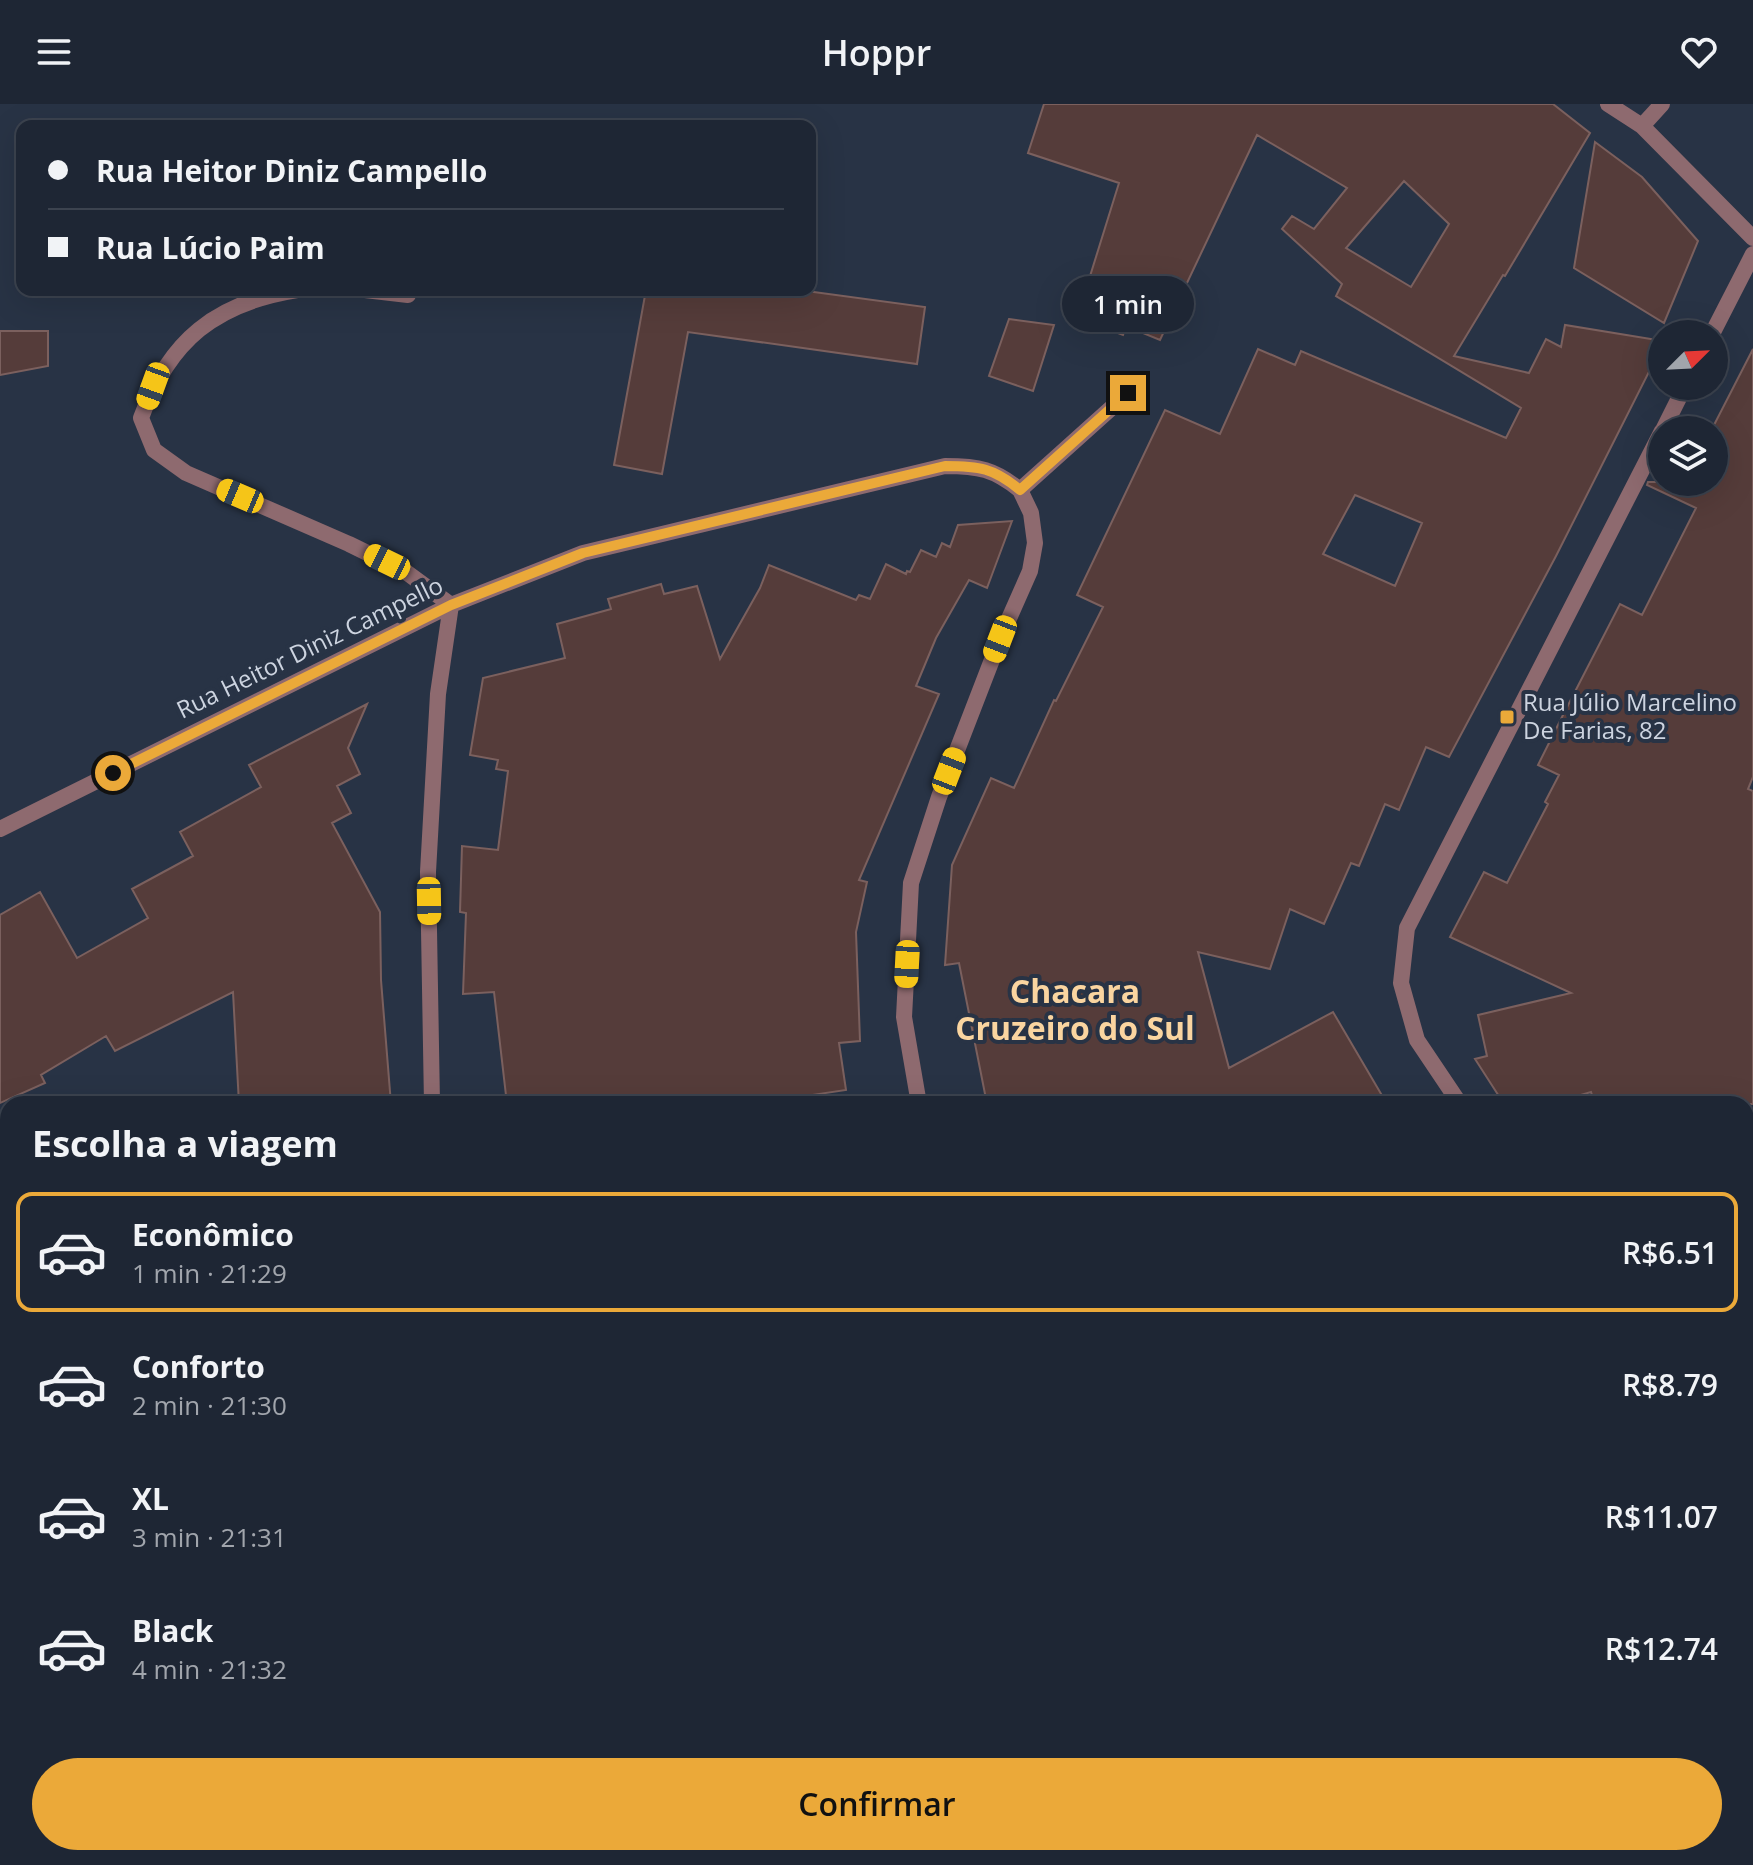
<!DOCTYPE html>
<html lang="pt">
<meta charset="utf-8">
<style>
:root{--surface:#1e2634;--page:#262e3c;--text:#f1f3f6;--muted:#a1a5ac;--line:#3c434f;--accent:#eba939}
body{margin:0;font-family:"Open Sans",sans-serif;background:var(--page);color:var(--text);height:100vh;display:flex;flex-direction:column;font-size:30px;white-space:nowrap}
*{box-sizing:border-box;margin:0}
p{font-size:26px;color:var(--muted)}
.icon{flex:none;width:44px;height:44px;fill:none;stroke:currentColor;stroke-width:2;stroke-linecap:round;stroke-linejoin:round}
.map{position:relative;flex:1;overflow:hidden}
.details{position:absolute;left:0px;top:992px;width:1754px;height:770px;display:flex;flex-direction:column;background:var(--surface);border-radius:24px 24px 0 0;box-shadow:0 8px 32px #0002,0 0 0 2px var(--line)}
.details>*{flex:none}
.banner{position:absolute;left:16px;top:16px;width:800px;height:176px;border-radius:16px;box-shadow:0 8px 32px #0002,0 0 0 2px var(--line);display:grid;align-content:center;height:176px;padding:0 32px;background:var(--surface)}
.needle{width:52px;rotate:66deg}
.buttons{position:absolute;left:1648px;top:216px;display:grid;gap:16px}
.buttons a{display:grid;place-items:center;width:80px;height:80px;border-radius:50%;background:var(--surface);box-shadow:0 8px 32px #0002,0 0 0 2px var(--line);font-size:40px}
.end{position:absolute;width:36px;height:36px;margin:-18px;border:10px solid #eba939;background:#111;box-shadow:0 0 0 4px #111}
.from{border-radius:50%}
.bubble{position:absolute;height:56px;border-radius:28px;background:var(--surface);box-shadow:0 8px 32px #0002,0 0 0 2px var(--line);font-size:26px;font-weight:600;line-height:56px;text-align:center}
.car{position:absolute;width:24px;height:48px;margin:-24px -12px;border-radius:10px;box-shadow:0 0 6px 2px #0007;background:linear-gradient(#f5c518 24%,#345 0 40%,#f5c518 0 76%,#345 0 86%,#f5c518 0)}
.banner b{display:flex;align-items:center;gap:28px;height:76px;font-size:30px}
.banner b+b{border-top:2px solid var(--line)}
.banner i{width:20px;height:20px;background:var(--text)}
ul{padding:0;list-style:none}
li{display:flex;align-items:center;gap:24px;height:120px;margin:0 16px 12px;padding:0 16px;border:4px solid transparent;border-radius:16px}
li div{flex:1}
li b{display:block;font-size:30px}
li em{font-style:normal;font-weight:600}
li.on{border-color:var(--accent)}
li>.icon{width:72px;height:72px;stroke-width:1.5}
h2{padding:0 32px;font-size:36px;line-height:96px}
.button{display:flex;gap:16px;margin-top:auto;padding:16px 32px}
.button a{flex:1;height:92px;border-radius:48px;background:var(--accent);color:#111;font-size:32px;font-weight:600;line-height:92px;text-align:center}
header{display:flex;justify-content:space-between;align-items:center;height:104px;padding:0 32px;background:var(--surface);font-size:36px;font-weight:600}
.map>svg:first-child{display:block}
.building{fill:#553c3a;stroke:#7b605e;stroke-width:2;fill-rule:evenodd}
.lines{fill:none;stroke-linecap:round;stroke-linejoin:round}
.service{stroke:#8e6a6f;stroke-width:16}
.minor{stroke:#8e6a6f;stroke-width:16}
.route{stroke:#eba939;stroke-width:10}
.poi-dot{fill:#eba939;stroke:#283345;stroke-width:3}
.labels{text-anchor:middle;stroke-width:8;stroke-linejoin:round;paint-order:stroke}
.street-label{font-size:24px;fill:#cdd4e0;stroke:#283345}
.poi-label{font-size:24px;fill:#cdd4e0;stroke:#283345;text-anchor:start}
.district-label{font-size:32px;font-weight:bold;fill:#fad5a0;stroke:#283345}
</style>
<header><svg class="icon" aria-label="menu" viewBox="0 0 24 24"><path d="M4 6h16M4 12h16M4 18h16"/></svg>Hoppr<svg class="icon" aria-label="heart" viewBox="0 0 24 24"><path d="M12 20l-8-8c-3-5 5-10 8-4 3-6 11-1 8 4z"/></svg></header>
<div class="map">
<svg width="1753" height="1761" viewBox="0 0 1753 1761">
<rect width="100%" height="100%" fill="#283345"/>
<path class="building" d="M1044 0H1553L1590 29 1505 172 1503 171 1454 252 1529 269 1546 235 1561 243 1565 221 1657 236 1653 245 1659 248 1556 452 1449 653 1426 643 1399 706 1385 700 1359 762 1351 759 1324 820 1290 805 1270 865 1198 848 1229 964 1333 908 1387 1000H987L959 859 945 861 952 761 991 674 1014 684 1054 596 1056 597 1103 503 1077 491 1165 306 1220 330 1258 245 1295 261 1301 247 1506 334 1521 304 1336 192 1342 180 1282 125 1292 112 1314 125 1347 84 1257 31 1160 236 1126 222 1123 231 1077 214 1119 79 1028 49ZM1404 77 1449 120 1411 183 1346 144ZM1355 391 1422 419 1395 482 1323 450Z
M1595 38 1642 73 1698 137 1664 219 1574 164Z
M646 186H799L925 203 917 260 688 228 662 370 614 361Z
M1009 215 1054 221 1033 287 989 272Z
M0 227H48V262L0 271Z
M1753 245V673L1748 685 1753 687V1000H1595L1591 988 1550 1000H1504L1475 955 1487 952 1478 911 1571 889 1450 833 1484 768 1507 779 1548 700 1545 698 1559 671 1538 661 1563 611 1620 500 1642 511 1696 404 1647 381 1648 378H1714V321Z
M1012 417 987 484 969 476 936 534 916 582 939 590 859 776 867 778 856 828 860 937 839 939 846 986 752 1000H507L494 888 463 890 466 809 460 808 462 742 498 746 508 667 496 665 498 656 470 651 483 574 565 554 557 520 611 505 608 495 661 480 664 490 697 482 720 555 760 484 769 461 856 496 859 491 870 495 886 460 906 470 907 467 910 468 921 446 936 453 942 439 950 443 958 421Z
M367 600 348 644 360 670 337 682 351 709 332 719 380 808 381 876 391 1000H239L233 888 115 947 106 932 41 971 45 979 0 999V811L40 788 77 854 148 814 132 785 193 752 180 728 261 683 249 661Z"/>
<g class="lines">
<path class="service" d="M297 186C216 199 169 236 141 314L154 346 186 369 349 440 406 468 451 501
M365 186 408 191"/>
<path class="minor" d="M1608 0 1642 22 1753 134
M1642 22 1662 0
M1712 230 1753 150
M1663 326 1685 282
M0 725 451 501 583 449 945 362C979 362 994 365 1020 386
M432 1000 428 768 438 590 451 501
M919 1000 904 913 911 779 939 693 1000 535 1030 467 1035 439 1031 409 1020 386 1128 289
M1460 1000 1417 936 1401 879 1407 824 1662 327
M1746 1171 1753 1148
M1746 1294H1753
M0 1518 8 1520
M0 1621 8 1634
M81 1754 85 1761
M770 1754 775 1761
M1341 1754 1345 1761
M1636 1761 1637 1754"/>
</g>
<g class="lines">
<path class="route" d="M113 669 451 501 583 449 945 362C979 362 994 364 1020 386L1128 289"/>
</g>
<rect class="poi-dot" x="1499" y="605" width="16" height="16" rx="4"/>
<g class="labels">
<g class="street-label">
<text transform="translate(310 544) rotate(-26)" y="8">Rua Heitor Diniz Campello</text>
</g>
<g class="poi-label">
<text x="1523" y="607">Rua Júlio Marcelino<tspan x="1523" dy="28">De Farias, 82</tspan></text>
</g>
<g class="district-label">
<text x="1075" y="899">Chacara<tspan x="1075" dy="37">Cruzeiro do Sul</tspan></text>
</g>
</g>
</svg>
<div class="buttons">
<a><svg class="needle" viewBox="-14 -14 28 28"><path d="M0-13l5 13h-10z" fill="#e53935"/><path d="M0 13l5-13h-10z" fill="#a1a5ac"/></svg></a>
<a><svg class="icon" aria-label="layers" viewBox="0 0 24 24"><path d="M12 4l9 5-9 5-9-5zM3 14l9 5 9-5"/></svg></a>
</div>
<i class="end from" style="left:113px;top:669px"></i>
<i class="end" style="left:1128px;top:289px"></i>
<div class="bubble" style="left:1062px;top:172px;width:132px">1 min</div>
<i class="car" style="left:153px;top:282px;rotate:200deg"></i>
<i class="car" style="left:240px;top:392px;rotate:293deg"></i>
<i class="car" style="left:387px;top:458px;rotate:296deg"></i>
<i class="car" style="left:1000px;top:535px;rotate:201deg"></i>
<i class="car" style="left:949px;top:667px;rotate:21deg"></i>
<i class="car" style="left:429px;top:797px;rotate:179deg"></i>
<i class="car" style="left:907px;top:860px;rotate:183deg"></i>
<div class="banner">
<b><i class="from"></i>Rua Heitor Diniz Campello</b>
<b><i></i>Rua Lúcio Paim</b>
</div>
<section class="details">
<h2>Escolha a viagem</h2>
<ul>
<li class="on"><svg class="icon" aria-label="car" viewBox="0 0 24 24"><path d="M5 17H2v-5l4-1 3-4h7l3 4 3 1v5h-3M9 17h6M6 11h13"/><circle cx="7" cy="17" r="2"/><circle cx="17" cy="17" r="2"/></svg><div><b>Econômico</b><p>1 min · 21:29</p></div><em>R$6.51</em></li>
<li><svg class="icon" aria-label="car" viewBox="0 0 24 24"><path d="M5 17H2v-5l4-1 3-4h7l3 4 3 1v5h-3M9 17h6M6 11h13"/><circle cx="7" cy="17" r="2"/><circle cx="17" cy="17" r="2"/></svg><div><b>Conforto</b><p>2 min · 21:30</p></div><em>R$8.79</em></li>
<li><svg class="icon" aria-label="car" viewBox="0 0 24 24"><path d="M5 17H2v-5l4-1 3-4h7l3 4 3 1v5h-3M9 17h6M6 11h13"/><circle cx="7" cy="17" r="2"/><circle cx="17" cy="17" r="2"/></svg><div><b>XL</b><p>3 min · 21:31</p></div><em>R$11.07</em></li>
<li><svg class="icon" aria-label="car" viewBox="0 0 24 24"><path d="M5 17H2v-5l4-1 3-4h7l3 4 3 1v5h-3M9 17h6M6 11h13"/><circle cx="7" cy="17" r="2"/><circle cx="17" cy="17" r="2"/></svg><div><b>Black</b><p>4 min · 21:32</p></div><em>R$12.74</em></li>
</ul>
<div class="button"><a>Confirmar</a></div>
</section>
</div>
